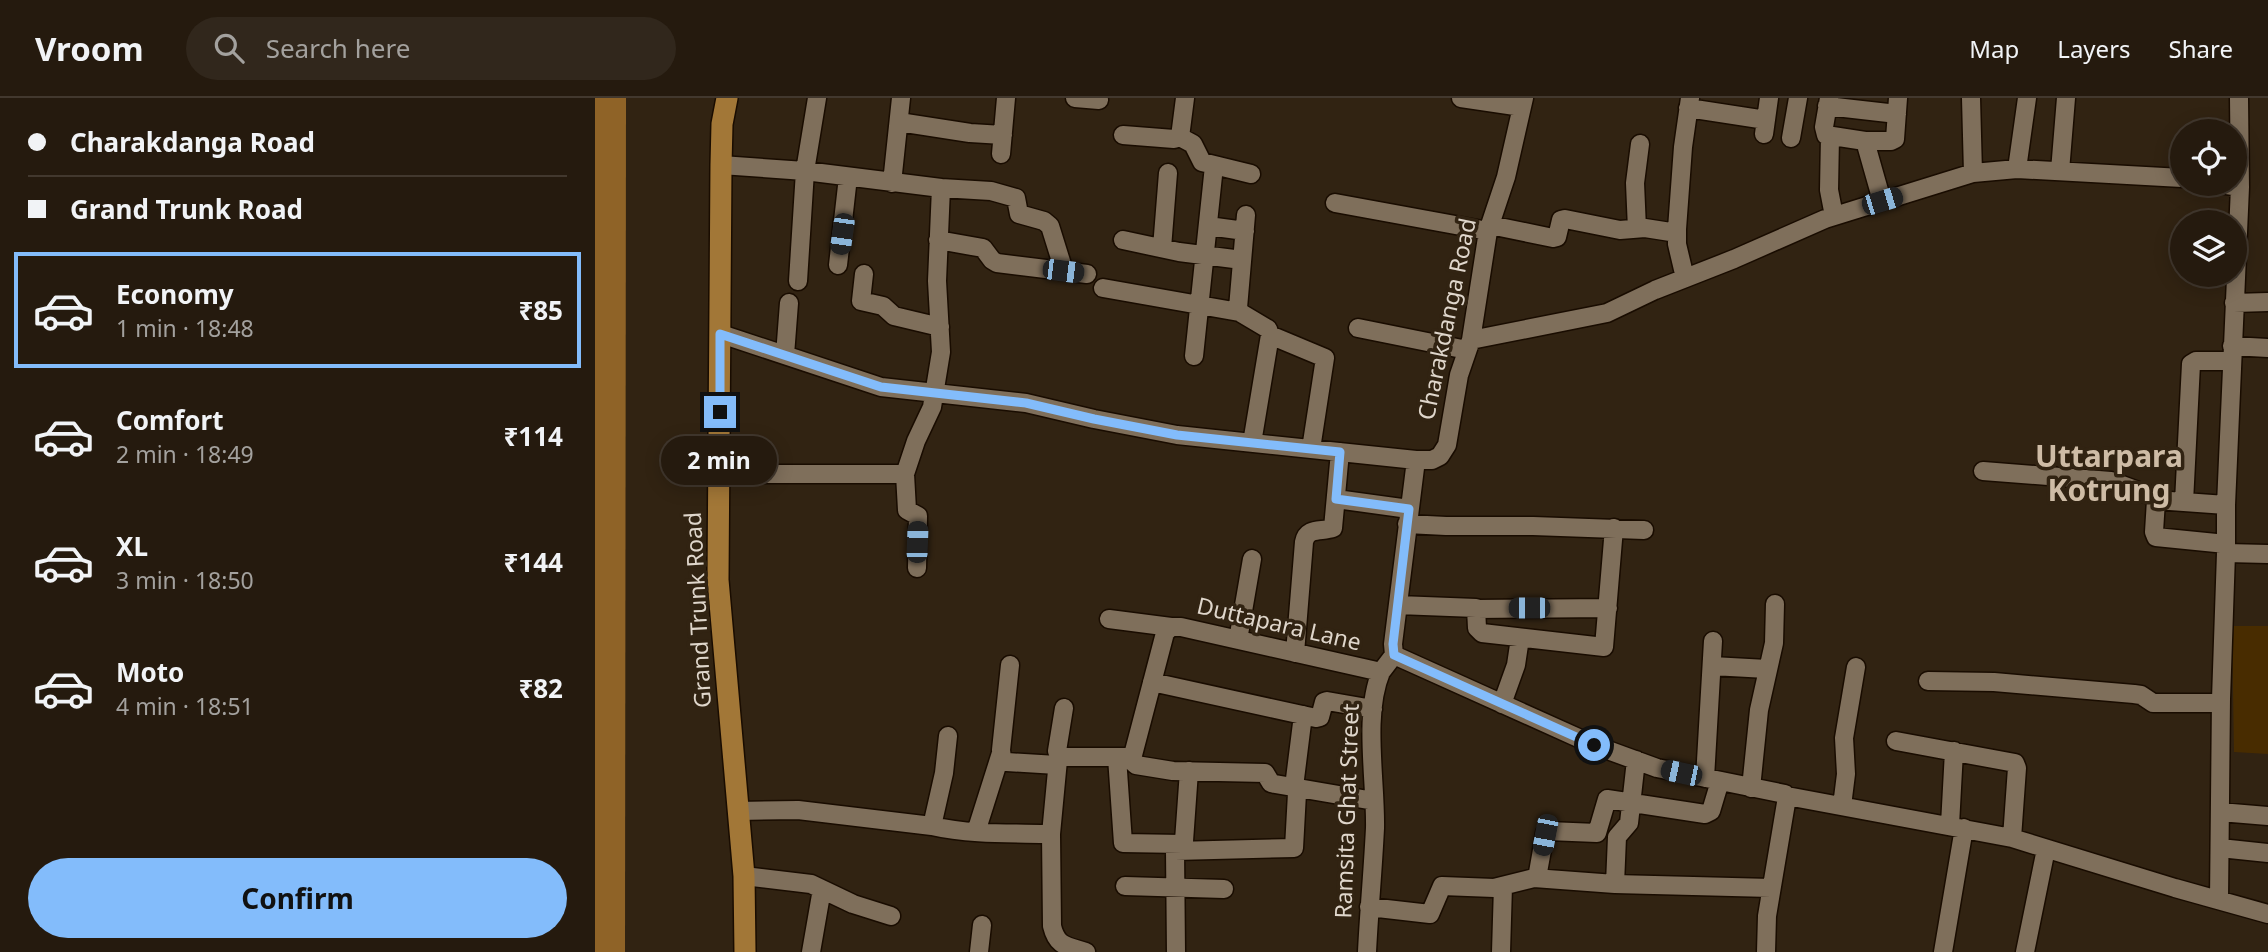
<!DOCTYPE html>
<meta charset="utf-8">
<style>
:root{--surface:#251a0e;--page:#31271c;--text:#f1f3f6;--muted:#a3a19e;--line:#42382e;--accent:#83bcfb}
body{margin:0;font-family:"Noto Sans",sans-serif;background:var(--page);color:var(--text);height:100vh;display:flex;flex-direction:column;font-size:26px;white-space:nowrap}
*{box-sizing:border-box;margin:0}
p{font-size:23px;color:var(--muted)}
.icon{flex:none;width:38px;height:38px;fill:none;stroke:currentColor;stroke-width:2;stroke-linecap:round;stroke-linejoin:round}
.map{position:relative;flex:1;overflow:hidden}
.drawer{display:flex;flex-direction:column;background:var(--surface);width:595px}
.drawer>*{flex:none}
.banner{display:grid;align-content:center;height:154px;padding:0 28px;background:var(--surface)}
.controls{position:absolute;left:1575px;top:21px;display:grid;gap:14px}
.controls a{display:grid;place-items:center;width:77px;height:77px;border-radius:50%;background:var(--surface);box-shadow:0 4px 18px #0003,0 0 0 2px var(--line);font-size:35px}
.end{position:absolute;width:32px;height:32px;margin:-16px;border:9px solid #83bcfb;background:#111;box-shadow:0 0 0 4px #111}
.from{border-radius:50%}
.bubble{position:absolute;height:49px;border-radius:24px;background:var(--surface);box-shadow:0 4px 18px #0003,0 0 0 2px var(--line);font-size:23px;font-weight:700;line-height:49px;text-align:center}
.car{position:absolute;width:21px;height:42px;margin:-21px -10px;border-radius:9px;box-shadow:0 0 5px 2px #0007;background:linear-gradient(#222 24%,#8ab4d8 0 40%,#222 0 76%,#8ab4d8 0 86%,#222 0)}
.banner b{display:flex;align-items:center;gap:24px;height:66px;font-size:26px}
.banner b+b{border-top:2px solid var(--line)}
.banner i{width:18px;height:18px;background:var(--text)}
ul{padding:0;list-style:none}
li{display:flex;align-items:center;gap:21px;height:116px;margin:0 14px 10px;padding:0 14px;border:4px solid transparent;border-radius:0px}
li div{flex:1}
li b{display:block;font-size:26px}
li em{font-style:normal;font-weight:700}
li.active{border-color:var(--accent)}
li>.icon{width:63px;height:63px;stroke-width:1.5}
.cta{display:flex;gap:14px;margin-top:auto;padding:14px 28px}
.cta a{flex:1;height:80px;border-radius:42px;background:var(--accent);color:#111;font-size:28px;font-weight:700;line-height:80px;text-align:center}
header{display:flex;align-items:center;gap:42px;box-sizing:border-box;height:98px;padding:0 35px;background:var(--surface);border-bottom:2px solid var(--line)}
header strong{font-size:33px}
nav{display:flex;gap:38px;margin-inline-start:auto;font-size:24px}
.search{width:490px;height:63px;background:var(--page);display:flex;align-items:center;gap:18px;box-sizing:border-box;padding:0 24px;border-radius:38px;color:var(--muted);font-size:26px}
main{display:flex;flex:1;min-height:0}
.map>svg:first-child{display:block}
.green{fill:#482c00}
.water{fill:#8f6327}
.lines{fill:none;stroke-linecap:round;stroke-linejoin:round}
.minor-casing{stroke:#190c00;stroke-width:21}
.major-casing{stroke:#190c00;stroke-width:24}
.minor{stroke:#7f6f5b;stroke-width:18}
.major{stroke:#a27737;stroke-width:21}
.route{stroke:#83bcfb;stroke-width:9}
.labels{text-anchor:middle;stroke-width:7;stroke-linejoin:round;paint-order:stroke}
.street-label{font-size:23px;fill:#dfd6cb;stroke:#312312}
.district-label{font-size:30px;font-weight:bold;fill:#cebca6;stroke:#312312}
</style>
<header>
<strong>Vroom</strong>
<div class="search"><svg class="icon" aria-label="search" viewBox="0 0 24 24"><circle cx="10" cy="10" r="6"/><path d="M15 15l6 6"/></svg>Search here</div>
<nav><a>Map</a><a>Layers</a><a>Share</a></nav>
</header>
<main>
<section class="drawer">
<div class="banner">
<b><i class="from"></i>Charakdanga Road</b>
<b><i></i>Grand Trunk Road</b>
</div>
<ul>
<li class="active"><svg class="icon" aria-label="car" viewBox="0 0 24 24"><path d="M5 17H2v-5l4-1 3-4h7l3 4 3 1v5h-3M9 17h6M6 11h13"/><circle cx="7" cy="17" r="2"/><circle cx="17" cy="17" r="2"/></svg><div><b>Economy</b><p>1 min · 18:48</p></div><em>₹85</em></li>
<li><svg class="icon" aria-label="car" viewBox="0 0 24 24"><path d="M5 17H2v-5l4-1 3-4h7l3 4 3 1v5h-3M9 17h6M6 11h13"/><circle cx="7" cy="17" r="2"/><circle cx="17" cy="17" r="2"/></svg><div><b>Comfort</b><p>2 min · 18:49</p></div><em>₹114</em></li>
<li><svg class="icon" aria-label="car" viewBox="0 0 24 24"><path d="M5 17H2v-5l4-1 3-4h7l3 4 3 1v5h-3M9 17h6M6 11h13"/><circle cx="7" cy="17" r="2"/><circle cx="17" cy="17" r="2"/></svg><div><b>XL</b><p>3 min · 18:50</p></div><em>₹144</em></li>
<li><svg class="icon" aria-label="car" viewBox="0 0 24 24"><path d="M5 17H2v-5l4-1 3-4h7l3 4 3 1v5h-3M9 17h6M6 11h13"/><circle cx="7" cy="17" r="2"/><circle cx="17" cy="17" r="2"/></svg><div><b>Moto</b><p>4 min · 18:51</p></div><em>₹82</em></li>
</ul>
<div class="cta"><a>Confirm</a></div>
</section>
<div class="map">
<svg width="1673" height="854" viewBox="0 0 1673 854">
<rect width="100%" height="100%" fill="#312312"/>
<path class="green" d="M1637 528H1673V656L1639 654Z"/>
<path class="water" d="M0 0H31L30 854H0Z"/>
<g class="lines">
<g class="minor-casing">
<path id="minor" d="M480 0 504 2
M866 0 927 9
M929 0 911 79 893 133 876 242 864 277 852 347 845 358 837 362H821L798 546 799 557 999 647 1062 670 1190 696 1192 699 1172 818 1171 854
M1234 0 1229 29 1231 37 1270 43 1287 103
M1376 0 1378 75
M1232 8 1302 16
M1093 10 1171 22
M304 24 375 35 408 37
M1169 36 1174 0
M528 37 579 41 585 39 590 0
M1235 38 1234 92 1239 118
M585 39 598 46 607 64 656 76
M1196 40 1203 0
M1270 43H1296L1300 41 1303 0
M406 56 411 0
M1422 71 1432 0
M1465 73 1471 0
M297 85 306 0
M1625 86 1645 89
M346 90 396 93 421 100 424 116 449 123 455 128 469 173
M740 105 893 133
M651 117 643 210 646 215 673 231 675 237 657 345
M895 127 958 140 962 139 966 122 970 121 1025 132 1050 130 1082 135
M613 128 650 133
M1042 131 1040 85 1045 46
M343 142 388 150 397 162 402 165 492 176
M528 142 584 154 647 162
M567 150 573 75
M243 167 253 79
M269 176 266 203 288 208 299 218 345 229
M1090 180 1082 146V131L1088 49 1095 0
M203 183 210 73 222 0
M508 190 644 214
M1639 205 1673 204
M763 230 872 252
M126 236 286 289 431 305 499 321 582 337 821 362
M675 237 730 260 716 351
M876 242 1012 215 1060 192 1139 161 1230 121 1378 75 1422 71 1587 80
M1637 248 1673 250
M190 257 194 205
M599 258 619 68
M1388 373 1516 383 1557 398 1561 402 1559 434 1561 439 1631 446
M124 376H310L321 343 337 309 346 254 342 183 346 90 210 73 126 67
M310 376 312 412 323 418 322 470
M741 401 814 411
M1561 402 1631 407
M1589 404 1596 266 1601 263H1637
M812 426 851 428H938L1049 432
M1631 455 1673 456
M803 507 881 510 882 530 887 535 1009 549 1019 430
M881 511 1013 510
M514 521 576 529
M643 542 657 461
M700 555 709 444C712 429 726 434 738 430L745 354
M415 567 406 652 407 660 412 664 462 667
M1117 568 1172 571
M1333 583 1399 584 1539 596 1546 597 1558 605H1626
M557 584 721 620 725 619 729 604 732 603 778 611
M907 606 921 567 925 540
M1301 643 1420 665 1422 670 1417 740
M465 659 462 653 469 610
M522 659 528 745 587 746
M532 659 541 667 578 673 670 675 676 685 680 686 779 703
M1110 680 1118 543
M1156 690 1164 612 1179 545 1180 506
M1192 698 1417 740 1580 790 1673 816
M1247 708 1251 676 1249 640 1261 569
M143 713 203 712 337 728 349 675 353 638
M1625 714 1673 718
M1355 727 1359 653
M337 728C376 737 417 735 456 736L463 662 467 659H532L538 657 570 535 576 529H586L786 574 799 557
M381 734 406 655
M456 736 457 828C462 849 472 848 491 854
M1625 750 1673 755
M580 753 699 750 702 695 699 689 708 617
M149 778 216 786 258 806 296 818
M942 780 950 735 953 733 1002 735 1012 701 1110 716 1116 713 1125 683
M1020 786 1022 739 1034 725 1041 662
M530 788 629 791
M1624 802 1626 601 1631 455V407L1645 89 1644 0
M774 809 835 816 847 788 899 790 939 780 1020 786 1176 790
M216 854 227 791
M384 854 387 827
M581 854 580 753 589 743 594 673
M772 854C774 813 778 771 780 730 781 683 768 617 786 574
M906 854 908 788
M1348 854 1369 730
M1430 854 1451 751"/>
</g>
<g class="major-casing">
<path id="major" d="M132 0 127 26 126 67 123 482 149 778 150 854"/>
</g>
<use href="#minor" class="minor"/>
<use href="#major" class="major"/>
</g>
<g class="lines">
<path class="route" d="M125 314V236L286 289 431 305 499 321 582 337 745 354 741 401 814 411 798 546 799 557 999 647"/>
</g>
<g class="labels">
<g class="street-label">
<text transform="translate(852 221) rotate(-78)" y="8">Charakdanga Road</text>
<text transform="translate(103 512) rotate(-93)" y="8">Grand Trunk Road</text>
<text transform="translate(684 526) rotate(13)" y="8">Duttapara Lane</text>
<text transform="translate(752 713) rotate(-88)" y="8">Ramsita Ghat Street</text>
</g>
<g class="district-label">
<text x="1514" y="369">Uttarpara<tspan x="1514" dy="34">Kotrung</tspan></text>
</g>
</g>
</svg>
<div class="controls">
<a><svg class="icon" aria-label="locate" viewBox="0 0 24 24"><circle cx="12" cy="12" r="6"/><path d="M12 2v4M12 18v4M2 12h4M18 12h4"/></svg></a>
<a><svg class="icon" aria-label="layers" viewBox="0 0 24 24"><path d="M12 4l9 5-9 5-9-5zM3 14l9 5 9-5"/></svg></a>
</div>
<i class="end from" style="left:999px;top:647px"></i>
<i class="end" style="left:125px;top:314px"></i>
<div class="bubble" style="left:66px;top:338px;width:116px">2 min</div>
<i class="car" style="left:1287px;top:103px;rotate:73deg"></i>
<i class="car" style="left:247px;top:136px;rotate:188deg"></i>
<i class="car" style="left:468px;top:173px;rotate:97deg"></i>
<i class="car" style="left:322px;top:444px;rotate:2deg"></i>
<i class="car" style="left:934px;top:510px;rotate:270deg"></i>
<i class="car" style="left:1086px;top:675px;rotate:282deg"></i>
<i class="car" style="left:950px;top:737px;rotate:191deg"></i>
</div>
</main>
